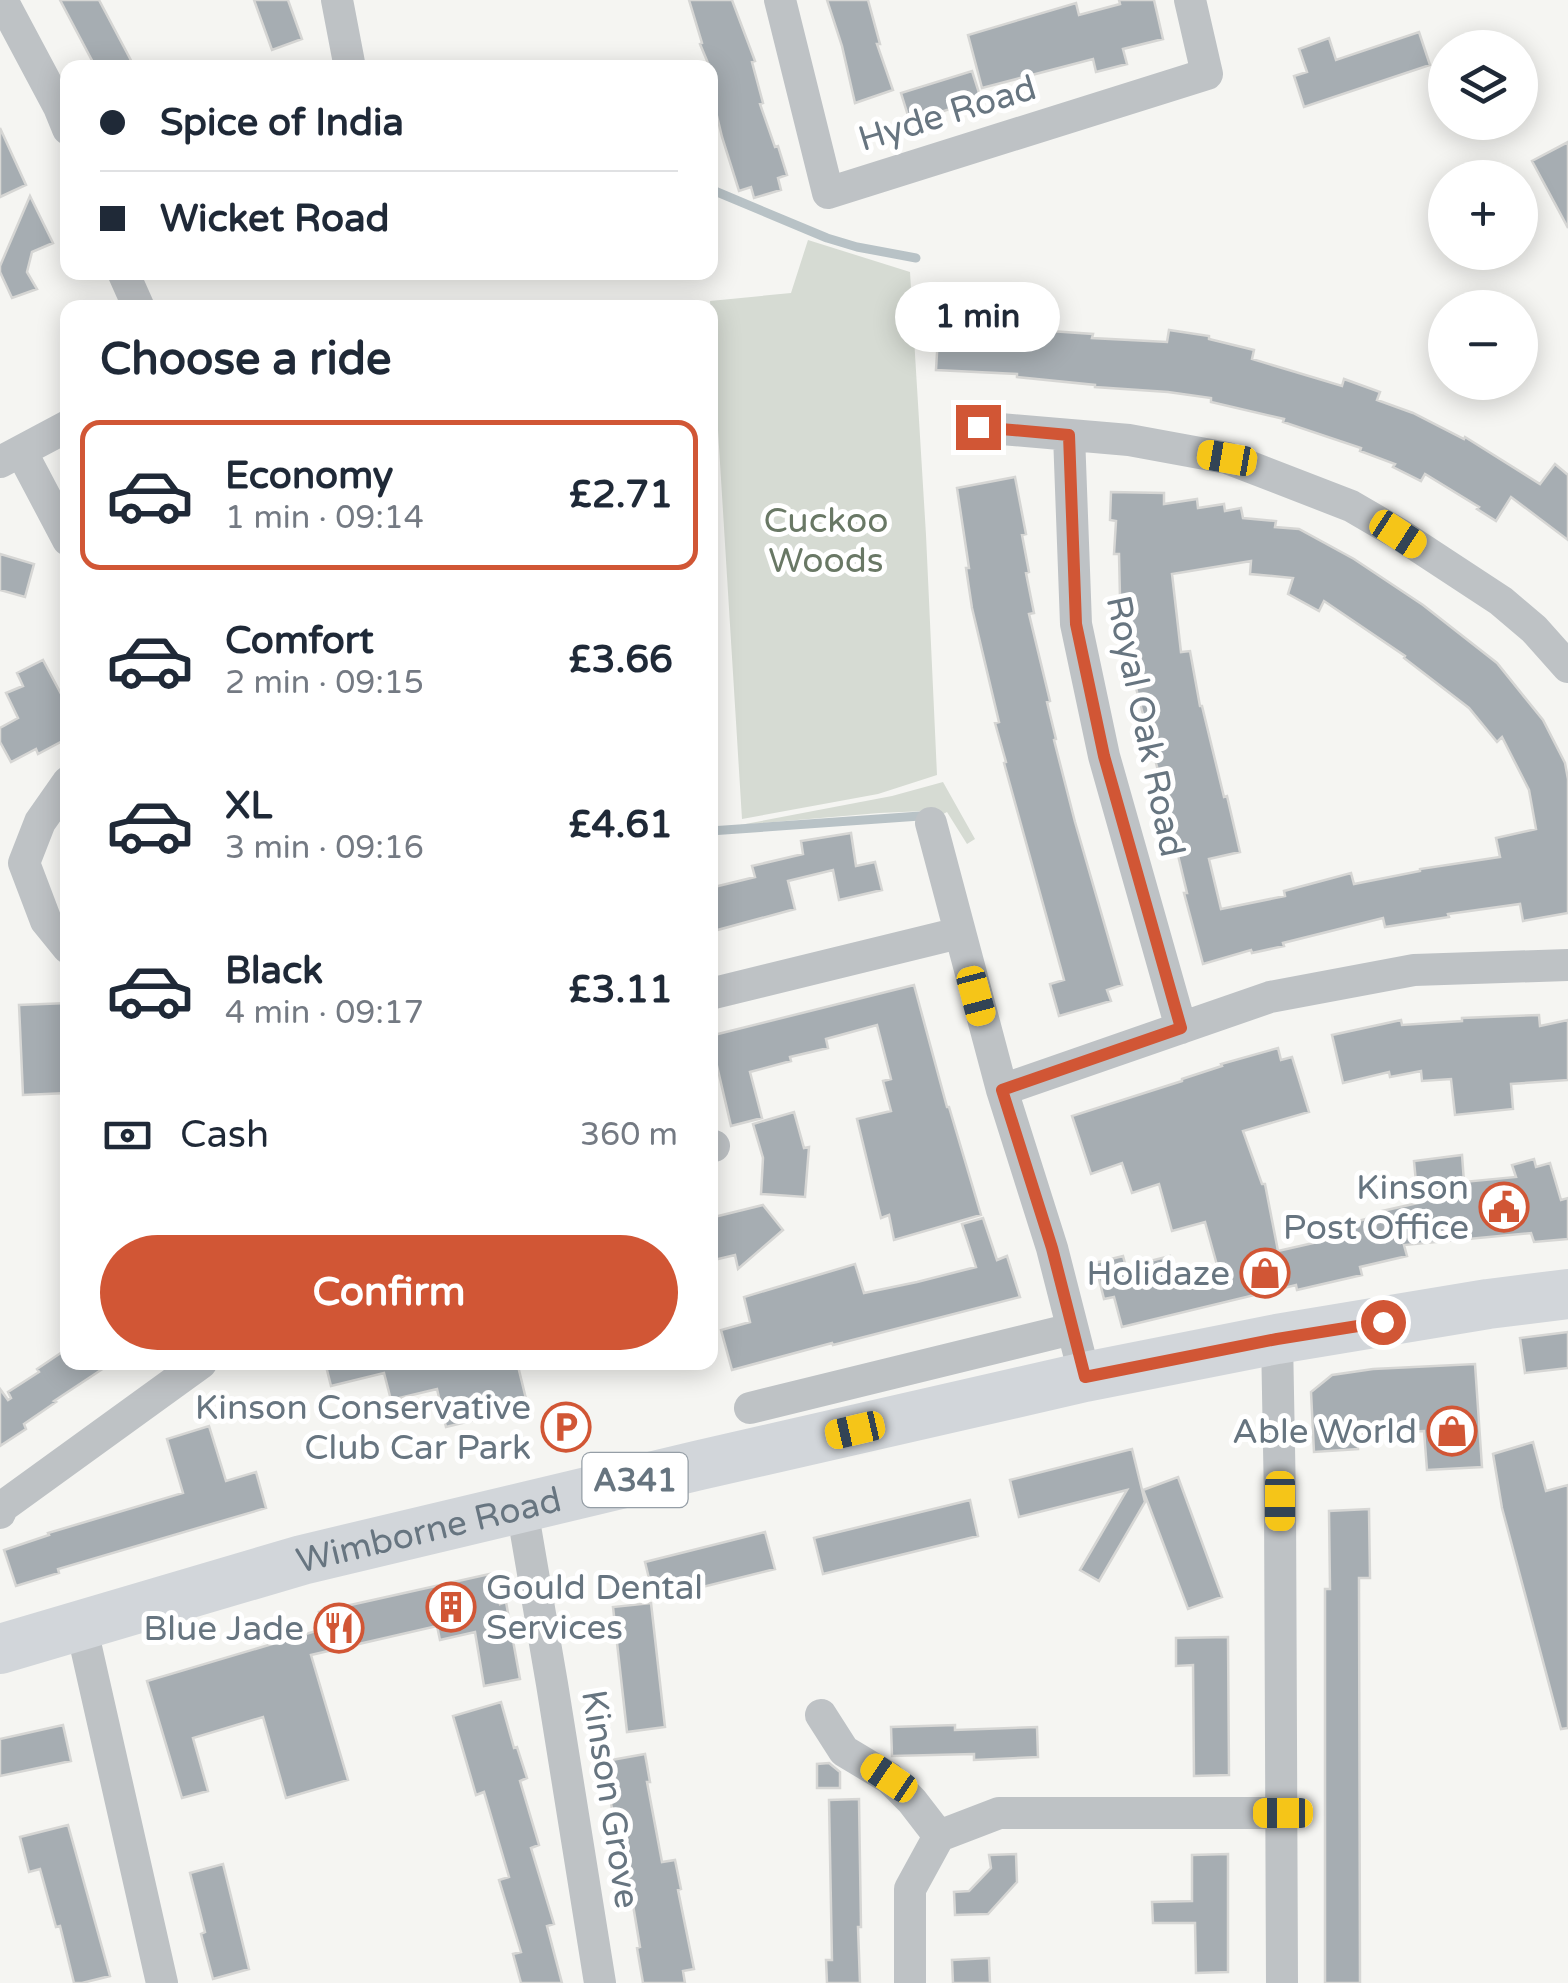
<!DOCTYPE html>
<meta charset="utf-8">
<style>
:root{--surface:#fff;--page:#f6f6f7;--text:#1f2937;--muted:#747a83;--line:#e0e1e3;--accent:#d15635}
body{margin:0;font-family:"Varela Round",sans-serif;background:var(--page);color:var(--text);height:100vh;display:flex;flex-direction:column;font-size:38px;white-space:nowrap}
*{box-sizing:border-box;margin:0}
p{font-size:32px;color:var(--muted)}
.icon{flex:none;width:55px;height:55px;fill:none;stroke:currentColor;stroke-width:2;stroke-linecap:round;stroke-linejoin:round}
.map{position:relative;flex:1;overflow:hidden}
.sheet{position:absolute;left:60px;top:300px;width:658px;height:1070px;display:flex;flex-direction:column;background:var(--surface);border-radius:20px;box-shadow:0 5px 25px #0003}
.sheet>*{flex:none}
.top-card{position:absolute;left:60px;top:60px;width:658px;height:220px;border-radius:20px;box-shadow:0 5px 25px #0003;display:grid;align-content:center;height:220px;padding:0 40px;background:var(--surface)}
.controls{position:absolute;left:1428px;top:30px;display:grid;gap:20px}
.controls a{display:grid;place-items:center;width:110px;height:110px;border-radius:50%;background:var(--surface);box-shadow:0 5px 25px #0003;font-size:50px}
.end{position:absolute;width:45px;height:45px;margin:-22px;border:12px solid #d15635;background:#fff;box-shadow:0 0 0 5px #fff}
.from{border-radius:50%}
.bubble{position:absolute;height:70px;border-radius:35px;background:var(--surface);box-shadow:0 5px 25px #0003;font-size:32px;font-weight:700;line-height:70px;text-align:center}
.car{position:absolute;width:30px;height:60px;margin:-30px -15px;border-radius:12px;box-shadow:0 0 8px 2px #0007;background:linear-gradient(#f5c518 24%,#345 0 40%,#f5c518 0 76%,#345 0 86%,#f5c518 0)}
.top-card b{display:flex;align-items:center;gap:35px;height:95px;font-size:38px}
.top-card b+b{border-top:2px solid var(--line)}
.top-card i{width:25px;height:25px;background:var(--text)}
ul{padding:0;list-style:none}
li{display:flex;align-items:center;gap:30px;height:150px;margin:0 20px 15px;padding:0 20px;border:5px solid transparent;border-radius:20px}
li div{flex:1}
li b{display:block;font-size:38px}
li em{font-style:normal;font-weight:700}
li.current{border-color:var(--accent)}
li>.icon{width:90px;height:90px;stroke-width:1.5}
h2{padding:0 40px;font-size:45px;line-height:120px}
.pay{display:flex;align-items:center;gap:25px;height:110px;padding:0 40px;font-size:38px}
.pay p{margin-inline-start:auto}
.action{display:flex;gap:20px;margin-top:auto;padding:20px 40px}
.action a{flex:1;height:115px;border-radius:60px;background:var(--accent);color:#fff;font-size:40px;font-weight:700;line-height:115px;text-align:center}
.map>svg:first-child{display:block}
.green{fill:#d6dbd3}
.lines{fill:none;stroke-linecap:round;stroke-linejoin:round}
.stream{stroke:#b8c2c6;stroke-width:9}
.building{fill:#a6adb2;stroke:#d6d6d4;stroke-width:2.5;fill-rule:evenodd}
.minor{stroke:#bec2c5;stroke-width:32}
.primary{stroke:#d2d6da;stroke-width:50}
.route{stroke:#d15635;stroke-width:12}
.labels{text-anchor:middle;stroke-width:10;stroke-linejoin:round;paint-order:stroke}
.shield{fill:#fff;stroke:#959ea6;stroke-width:2.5}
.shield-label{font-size:32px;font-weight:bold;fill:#677580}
.street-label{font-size:35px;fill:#677580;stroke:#fff}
.park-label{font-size:35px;fill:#697865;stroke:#fff}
.poi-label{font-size:35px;fill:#677580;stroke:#fff;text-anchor:end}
</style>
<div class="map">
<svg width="1568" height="1983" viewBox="0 0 1568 1983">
<rect width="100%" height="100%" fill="#f5f5f2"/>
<path class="green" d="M808 240 910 272 926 535 937 775 878 794 742 819 710 301 791 293Z
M943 782 975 839 967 844 947 812 932 820 925 811 879 813 740 825 892 796Z"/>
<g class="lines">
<path class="stream" d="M710 189 827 238 857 247 916 258
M710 831 920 816"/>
</g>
<path class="building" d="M60 0H99L135 68H96Z
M254 0H288L302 39 272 50Z
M689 0H732L755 61 752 62 763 103 760 104 775 147 778 146 787 175 778 178 781 190 754 198 751 187 739 191 722 137 710 87V68L700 44 702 43Z
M827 0H868L880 44H877L893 90 855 103 842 46Z
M1119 0H1154L1163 39 1123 49 1127 64 1096 72 1093 59 982 88 968 35 1076 3 1079 15 1120 4Z
M1419 32 1430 65 1304 107 1294 76 1307 72 1299 49 1329 38 1336 60Z
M972 71 981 99 910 122 901 93Z
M0 128 26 185 0 197Z
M1568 142V228L1532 161Z
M30 196 53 243 32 252 27 272 37 289 12 298 0 272V266Z
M939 319 970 321 969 332 1020 336 1021 329 1093 334 1092 338 1167 342 1169 330 1209 336V339L1254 350 1252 359 1342 386 1344 379 1380 392 1377 400 1413 413 1464 439 1465 437 1540 484 1555 464 1568 475V540L1511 497 1496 521 1477 509 1479 507 1425 474 1421 481 1393 467 1395 464 1360 451 1361 448 1283 422 1284 419 1211 402V398L1168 392 1095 387V385L1017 377V374L936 370Z
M1015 477 1026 534 1022 535 1029 572 1026 573 1034 613 1029 614 1050 701 1047 702 1056 739 1054 740 1075 822 1122 985 1107 990 1111 1001 1059 1016 1050 984 1064 980 1004 763 1006 762 995 723 999 722 972 608 966 568H969L957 488Z
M1111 492 1164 493V504L1197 499 1198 508 1224 504 1225 511 1241 508 1243 518 1276 521 1275 527 1299 529 1354 559 1423 605 1497 663 1543 720 1565 763 1568 779V913L1523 921 1520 904 1448 914 1449 917 1385 927 1383 918 1283 943 1284 946 1252 953 1251 950 1203 964 1184 893H1187L1171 826H1169L1164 793 1136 688 1123 597H1120L1119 554H1114L1116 521 1110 520ZM1251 561 1250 574 1293 578 1288 594 1319 611 1324 601 1405 656 1404 658 1469 708 1497 742 1502 737 1529 790 1536 829 1496 838 1500 857 1420 869V871L1354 884 1351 873 1284 891 1285 896 1221 909 1209 859 1240 852 1227 796 1224 797 1202 706H1200L1190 651 1181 652 1172 574Z
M0 554 34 564 25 597 0 590Z
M43 660 68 707V738L38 754 36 749 11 762 0 742V728L18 718 6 693 23 686 17 673Z
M851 833 856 866 875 862 882 890 839 900 833 870 788 881 795 909 710 932V888L755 877 752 866 803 854 801 841Z
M914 985 947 1107H949L981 1215 894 1240 889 1215 881 1218 857 1119 891 1111 883 1081 891 1079 877 1025 826 1039 828 1048 790 1057 791 1061 750 1072 762 1118 731 1126 710 1036Z
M68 1003V1093L23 1095 19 1005Z
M1539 1015 1540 1026 1568 1020V1080L1511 1084 1513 1109 1455 1115 1451 1079 1422 1081 1421 1071 1390 1077 1389 1072 1343 1083 1332 1035 1401 1020 1402 1025 1462 1021V1018Z
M1278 1048 1281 1060 1292 1057 1309 1112 1243 1131 1262 1184H1265L1278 1251 1353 1234 1350 1223 1374 1217 1373 1213 1418 1203 1414 1161 1462 1155 1464 1182 1516 1177 1512 1165 1534 1159 1536 1167 1550 1163 1561 1200 1568 1198V1239L1534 1242 1531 1233 1404 1245 1407 1256 1360 1267 1362 1275 1297 1290 1296 1285 1122 1327 1114 1297 1104 1299 1095 1263 1123 1256 1126 1267 1170 1256 1175 1275 1217 1265 1205 1222 1172 1231 1159 1184 1132 1193 1122 1163 1091 1174 1072 1116 1182 1081V1079L1222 1066 1221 1064Z
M794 1112 804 1148 809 1147 805 1197 761 1194 763 1158 753 1124Z
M763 1205 783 1230 738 1269 735 1255 710 1261V1218Z
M983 1218 997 1260 1007 1256 1020 1297 833 1345 832 1343 732 1370 721 1330 750 1322 744 1297 855 1264 864 1293 917 1282 976 1267 962 1224Z
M1568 1332V1368L1525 1373 1520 1338Z
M68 1348V1362H113L54 1401 56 1402 24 1424 26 1429 0 1446V1389L8 1400 11 1398 8 1392 39 1372 37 1369Z
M325 1362H517L528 1407 446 1427 437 1389 391 1400 384 1373 331 1386Z
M1475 1364 1482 1467 1427 1470 1424 1431 1357 1434 1358 1449 1314 1452 1311 1392 1332 1375 1373 1369Z
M209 1426 226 1481 256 1472 266 1508 58 1569 59 1573 16 1586 4 1550 49 1535 48 1533 183 1493 167 1439Z
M1533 1442 1546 1491 1568 1485V1728L1561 1729 1502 1508 1493 1454Z
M1132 1449 1145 1502 1099 1581 1080 1570 1127 1490 1019 1517 1010 1480Z
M1178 1477 1222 1597 1188 1609 1143 1490Z
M970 1500 978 1536 823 1574 814 1538Z
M1369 1509 1370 1578H1359L1360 1983H1325V1589H1330L1329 1511Z
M765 1532 775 1569 654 1599 645 1562Z
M494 1573 500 1604 506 1602 520 1679 484 1686 475 1632 440 1640 437 1626 311 1655 348 1780 286 1798 263 1717 193 1738 208 1791 182 1798 147 1681 323 1629 319 1612Z
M651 1603 665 1727 627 1732 613 1607Z
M1228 1637 1229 1775 1194 1776 1193 1665 1176 1666V1638Z
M501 1702 514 1748 517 1747 527 1778 520 1781 539 1845 531 1848 554 1924 547 1926 562 1983H521L513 1954 521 1952 499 1880 509 1877 484 1792 476 1795 453 1716Z
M63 1725 71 1761 0 1776V1739Z
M955 1725V1730L1037 1727 1038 1757 974 1760V1754L892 1756 891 1727Z
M645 1754 650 1782H647L662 1862 675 1860 681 1889 678 1890 694 1969 683 1971 685 1983H643L637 1948 640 1947 632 1899H629L610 1798H613L606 1761Z
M829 1763 840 1772V1788H817V1764Z
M859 1799 861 1927H858L860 1983H827L826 1960H832L829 1800Z
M68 1825 110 1976 82 1983H74L60 1926 56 1927 40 1869 29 1872 20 1837Z
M1016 1854 1017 1882 988 1914 955 1915 954 1892 969 1891 991 1868 989 1855Z
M1228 1854V1972L1196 1973 1195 1923H1153L1152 1902 1192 1901V1855Z
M223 1864 249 1969 213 1979 201 1934 205 1932 190 1873Z
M989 1958 990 1983H953L952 1960Z"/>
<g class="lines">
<path class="minor" d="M2 0 59 107 68 129
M337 0 350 68
M780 0 828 193 1207 74 1190 0
M123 272 139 308
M978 427 1129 440 1227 458 1351 506 1399 534 1501 601 1534 629 1568 667
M1069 435 1076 624 1104 756 1181 1028
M21 451 68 540
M0 462 68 426
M68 782 40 822 24 863 46 921 68 948
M931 823 1002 1090 1052 1248 1085 1377
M710 994 959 933
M1002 1090 1270 997 1414 970 1568 965
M710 1147 714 1146
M1277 1339 1280 1501 1282 1983
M750 1408 1072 1329
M522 1509 552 1684 600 1983
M0 1513 2 1507 201 1363
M81 1625 162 1983
M821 1715 844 1751 889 1778 912 1801 939 1836
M910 1983V1889L939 1836 999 1813H1283"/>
<path class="primary" id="s1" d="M0 1649 302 1560 700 1465 1085 1377 1277 1339 1488 1304 1568 1294"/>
</g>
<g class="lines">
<path class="route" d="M978 427 1069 435 1076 624 1104 756 1181 1028 1002 1090 1052 1248 1085 1377 1277 1339 1383 1322"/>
</g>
<defs>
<g id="civic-ring" transform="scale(2.5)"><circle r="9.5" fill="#fff" stroke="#d15635" stroke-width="1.5"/><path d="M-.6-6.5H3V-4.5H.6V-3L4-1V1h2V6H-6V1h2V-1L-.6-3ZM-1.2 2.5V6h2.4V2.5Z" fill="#d15635"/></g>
<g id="shop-ring" transform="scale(2.5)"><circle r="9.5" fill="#fff" stroke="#d15635" stroke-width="1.5"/><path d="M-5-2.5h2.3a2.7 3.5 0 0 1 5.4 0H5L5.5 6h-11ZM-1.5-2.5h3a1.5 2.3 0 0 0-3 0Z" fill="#d15635"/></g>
<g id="parking-ring" transform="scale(2.5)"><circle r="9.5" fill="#fff" stroke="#d15635" stroke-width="1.5"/><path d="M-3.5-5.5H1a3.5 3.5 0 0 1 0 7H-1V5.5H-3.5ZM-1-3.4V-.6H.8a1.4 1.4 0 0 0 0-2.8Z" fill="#d15635"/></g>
<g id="building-ring" transform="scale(2.5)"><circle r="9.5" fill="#fff" stroke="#d15635" stroke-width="1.5"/><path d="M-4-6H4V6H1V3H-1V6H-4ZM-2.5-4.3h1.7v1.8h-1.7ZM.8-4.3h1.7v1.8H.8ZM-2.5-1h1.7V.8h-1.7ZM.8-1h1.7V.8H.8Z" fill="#d15635"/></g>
<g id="restaurant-ring" transform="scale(2.5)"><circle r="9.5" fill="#fff" stroke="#d15635" stroke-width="1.5"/><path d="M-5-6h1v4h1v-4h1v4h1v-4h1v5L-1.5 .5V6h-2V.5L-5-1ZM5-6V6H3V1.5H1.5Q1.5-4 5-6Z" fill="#d15635"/></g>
</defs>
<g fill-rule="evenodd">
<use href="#civic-ring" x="1504" y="1207"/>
<use href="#shop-ring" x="1265" y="1273"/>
<use href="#parking-ring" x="566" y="1427"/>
<use href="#shop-ring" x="1452" y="1431"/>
<use href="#building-ring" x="451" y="1607"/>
<use href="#restaurant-ring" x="339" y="1628"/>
</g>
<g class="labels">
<rect class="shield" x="582.5" y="1453" width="105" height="54" rx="8"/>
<g class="shield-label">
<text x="635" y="1491">A341</text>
</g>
<g class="street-label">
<text transform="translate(947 113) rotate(-17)" y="12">Hyde Road</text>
<text transform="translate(1146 726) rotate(78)" y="12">Royal Oak Road</text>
<text dy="12" stroke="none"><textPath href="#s1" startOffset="445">Wimborne Road</textPath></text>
<text transform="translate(611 1799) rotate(81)" y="12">Kinson Grove</text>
</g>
<g class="park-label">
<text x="826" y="532">Cuckoo<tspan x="826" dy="40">Woods</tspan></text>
</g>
<g class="poi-label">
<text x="1469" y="1199">Kinson<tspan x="1469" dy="40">Post Office</tspan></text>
<text x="1230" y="1285">Holidaze</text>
<text x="531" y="1419">Kinson Conservative<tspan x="531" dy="40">Club Car Park</tspan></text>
<text x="1417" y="1443">Able World</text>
<text x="486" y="1599" text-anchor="start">Gould Dental<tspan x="486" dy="40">Services</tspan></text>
<text x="304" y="1640">Blue Jade</text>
</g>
</g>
</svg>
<div class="controls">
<a><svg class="icon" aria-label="layers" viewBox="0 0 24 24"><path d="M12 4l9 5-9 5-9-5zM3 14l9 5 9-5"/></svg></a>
<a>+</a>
<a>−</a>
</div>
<i class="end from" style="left:1383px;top:1322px"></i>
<i class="end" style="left:978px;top:427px"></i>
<div class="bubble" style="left:895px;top:282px;width:165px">1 min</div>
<i class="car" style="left:1227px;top:458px;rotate:280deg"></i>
<i class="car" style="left:1398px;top:534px;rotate:123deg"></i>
<i class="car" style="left:976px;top:996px;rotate:165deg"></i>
<i class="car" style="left:855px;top:1430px;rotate:257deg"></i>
<i class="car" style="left:1280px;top:1501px;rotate:180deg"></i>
<i class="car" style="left:889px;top:1778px;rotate:304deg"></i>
<i class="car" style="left:1283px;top:1813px;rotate:270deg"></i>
<div class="top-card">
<b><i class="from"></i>Spice of India</b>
<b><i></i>Wicket Road</b>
</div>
<section class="sheet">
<h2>Choose a ride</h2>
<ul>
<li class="current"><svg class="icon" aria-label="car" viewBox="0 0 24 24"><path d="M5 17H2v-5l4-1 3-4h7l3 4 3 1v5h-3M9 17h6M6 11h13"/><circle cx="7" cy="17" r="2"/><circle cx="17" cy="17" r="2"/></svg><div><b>Economy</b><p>1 min · 09:14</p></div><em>£2.71</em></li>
<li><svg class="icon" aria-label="car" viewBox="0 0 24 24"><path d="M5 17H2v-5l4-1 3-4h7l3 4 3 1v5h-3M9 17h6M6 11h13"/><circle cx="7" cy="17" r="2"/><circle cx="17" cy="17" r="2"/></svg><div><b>Comfort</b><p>2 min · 09:15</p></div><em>£3.66</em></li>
<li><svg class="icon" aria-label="car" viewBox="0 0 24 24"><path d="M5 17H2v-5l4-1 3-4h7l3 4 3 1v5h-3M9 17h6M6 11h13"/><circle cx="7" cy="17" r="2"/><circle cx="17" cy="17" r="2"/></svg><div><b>XL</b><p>3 min · 09:16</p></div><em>£4.61</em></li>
<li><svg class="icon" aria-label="car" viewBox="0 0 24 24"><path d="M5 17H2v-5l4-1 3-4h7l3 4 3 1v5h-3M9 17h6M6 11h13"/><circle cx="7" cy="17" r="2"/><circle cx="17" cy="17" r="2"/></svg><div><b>Black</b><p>4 min · 09:17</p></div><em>£3.11</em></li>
</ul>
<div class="pay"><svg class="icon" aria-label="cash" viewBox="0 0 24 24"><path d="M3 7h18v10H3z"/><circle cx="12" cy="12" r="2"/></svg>Cash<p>360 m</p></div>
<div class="action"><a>Confirm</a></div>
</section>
</div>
